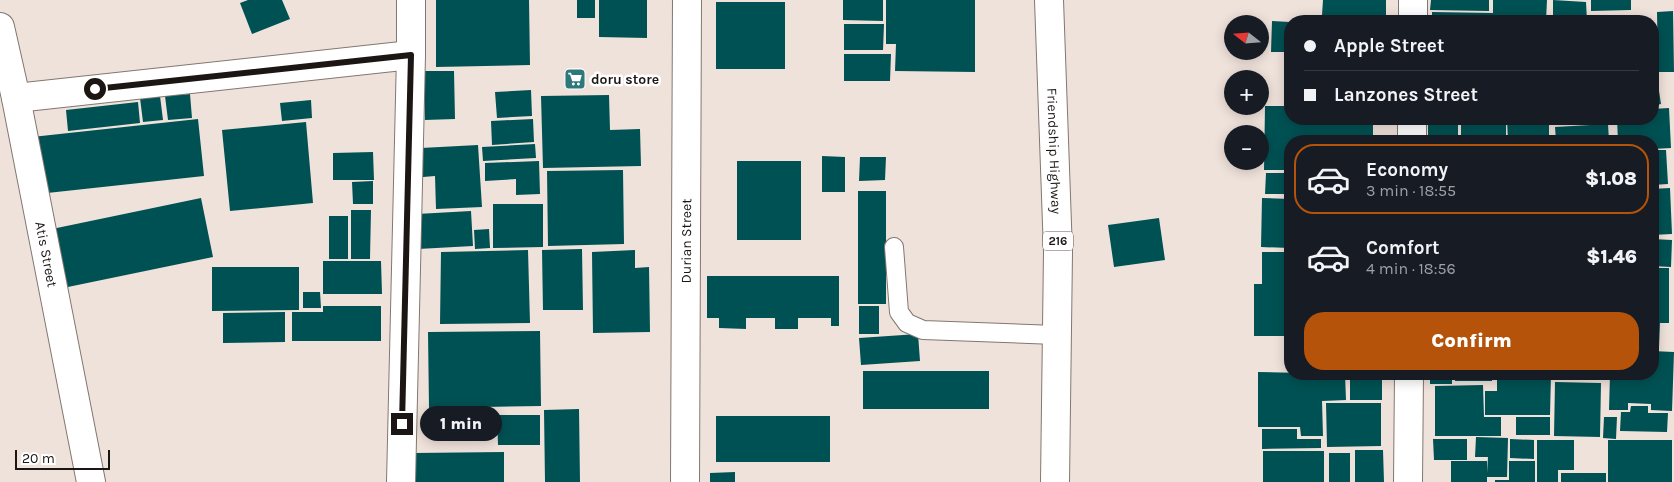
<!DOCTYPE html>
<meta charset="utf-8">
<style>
:root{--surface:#171b24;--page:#20242c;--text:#f1f3f6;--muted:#9ea1a6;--line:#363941;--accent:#b45309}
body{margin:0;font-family:Karla,sans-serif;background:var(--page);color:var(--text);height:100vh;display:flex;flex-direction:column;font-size:19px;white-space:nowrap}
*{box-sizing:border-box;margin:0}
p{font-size:16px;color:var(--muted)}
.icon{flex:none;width:28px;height:28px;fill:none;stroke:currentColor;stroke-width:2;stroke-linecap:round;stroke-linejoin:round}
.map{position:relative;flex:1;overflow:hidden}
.details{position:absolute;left:1284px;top:135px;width:375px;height:245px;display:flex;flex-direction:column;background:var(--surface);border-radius:20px;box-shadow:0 2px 12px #0003}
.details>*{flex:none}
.guide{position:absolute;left:1284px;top:15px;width:375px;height:110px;border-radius:20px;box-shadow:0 2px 12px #0003;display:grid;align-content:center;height:110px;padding:0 20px;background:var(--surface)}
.needle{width:32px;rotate:287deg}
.tools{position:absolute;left:1224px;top:15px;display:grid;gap:10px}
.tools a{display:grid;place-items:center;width:45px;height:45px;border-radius:50%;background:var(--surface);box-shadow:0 2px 12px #0003;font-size:25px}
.scale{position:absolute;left:15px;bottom:12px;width:95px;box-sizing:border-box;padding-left:5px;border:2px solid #1b1614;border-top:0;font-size:14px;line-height:18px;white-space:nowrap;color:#1b1614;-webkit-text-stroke:4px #fff;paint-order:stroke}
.end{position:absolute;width:22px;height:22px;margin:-11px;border:6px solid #1b1614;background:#fff;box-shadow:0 0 0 2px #fff}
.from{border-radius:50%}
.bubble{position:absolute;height:35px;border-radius:18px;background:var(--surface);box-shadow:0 2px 12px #0003;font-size:16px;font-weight:800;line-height:35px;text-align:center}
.guide b{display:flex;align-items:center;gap:18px;height:48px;font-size:19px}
.guide b+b{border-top:1px solid var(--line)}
.guide i{width:12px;height:12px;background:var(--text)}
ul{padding:9px 0 0;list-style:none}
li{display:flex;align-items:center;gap:15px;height:70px;margin:0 10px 8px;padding:0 10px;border:2px solid transparent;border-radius:20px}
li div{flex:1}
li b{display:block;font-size:19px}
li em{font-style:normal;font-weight:800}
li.on{border-color:var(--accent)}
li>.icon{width:45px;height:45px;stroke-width:1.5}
.button{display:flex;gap:10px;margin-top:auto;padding:10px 20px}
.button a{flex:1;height:58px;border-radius:20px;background:var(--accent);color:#fff;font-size:20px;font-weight:800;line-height:58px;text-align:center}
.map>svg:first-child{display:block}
.building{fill:#005153}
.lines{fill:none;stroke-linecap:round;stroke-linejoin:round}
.service-casing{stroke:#827771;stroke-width:20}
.minor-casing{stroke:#827771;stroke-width:30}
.primary-casing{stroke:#827771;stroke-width:30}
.service{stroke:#fff;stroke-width:18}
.minor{stroke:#fff;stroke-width:28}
.primary{stroke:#fff;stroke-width:28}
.route{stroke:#1b1614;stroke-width:6}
.labels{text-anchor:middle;stroke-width:5;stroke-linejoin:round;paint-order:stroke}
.shield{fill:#fff;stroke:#5f5c5a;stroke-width:1}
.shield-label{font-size:12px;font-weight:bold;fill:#1b1614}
.poi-label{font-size:14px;font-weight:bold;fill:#1b1614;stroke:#fff;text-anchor:start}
.street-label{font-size:14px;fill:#1b1614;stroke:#fff}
</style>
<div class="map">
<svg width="1674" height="482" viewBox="0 0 1674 482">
<rect width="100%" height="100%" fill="#efe2db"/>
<path class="building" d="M248 0H282L290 19 252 34 240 3Z
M436 0H529L530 65 436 67Z
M577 0H595V18H577Z
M599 0H647V38L599 37Z
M843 0H883V21L843 20Z
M886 0H975V72L895 71 896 44H886Z
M1323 0H1386V18L1322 15Z
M1431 0H1489V11L1430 10Z
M1493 0H1547L1546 21H1432V12L1493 13Z
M1553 0 1586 2 1587 21H1553Z
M1591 0H1631V10L1591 11Z
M716 2H785V69H716Z
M1673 11 1674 72H1658L1657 12Z
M1272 21 1290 22V52H1271Z
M844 24H884L883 50H844Z
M844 54H891L890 81H844Z
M424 71H454L455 119 425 120Z
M1652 84H1658L1661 104 1652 106Z
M531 90 532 116 497 118 495 92Z
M190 94 192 118 168 120 165 96Z
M609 95 610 130 640 129 641 166 543 168 541 96Z
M160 96 163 120 143 122 140 98Z
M311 100 312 118 282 121 280 103Z
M138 102 140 123 68 131 66 110Z
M1265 106H1290V119H1373V135L1324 136V141H1290V170H1264Z
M1669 108 1671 148 1652 149V141H1618L1617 119H1652V109Z
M198 119 204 176 38 194 32 137Z
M533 119 534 142 492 145 491 121Z
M1428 119H1458V141H1428Z
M1461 119H1506V141H1461Z
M1507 119H1549V141H1508Z
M1555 119H1571V125H1555Z
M1576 119H1614V122L1576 123Z
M306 122 313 203 230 211 222 130Z
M1608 124 1609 141H1556L1555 127Z
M1329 139 1376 140V141H1329Z
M535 144 536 158 483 161 482 147Z
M478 145 482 207 436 209 435 176 423 177 421 148Z
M1652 150H1666L1668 184 1652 185Z
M373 152 374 180H333V153Z
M822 156 845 157V192H822Z
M860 157H886L885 180 859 181Z
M539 161 540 194 516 195V179L485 181V163Z
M737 161H801V240H737Z
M623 170 624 244 548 246 547 171Z
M1266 173H1290V194H1265Z
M373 181V204H353L352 182Z
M1670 188 1672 234 1652 235V189Z
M858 191H886V304H858Z
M201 198 213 257 63 288 52 229Z
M1262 198 1290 199V248L1261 247Z
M493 204H543V247L493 248Z
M351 210H371L370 259H351Z
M471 211 473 246 418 249 417 214Z
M329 216H348V259H329Z
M1159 218 1165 260 1114 267 1108 225Z
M489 229 490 248 475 249 474 230Z
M1652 239 1672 240 1671 267 1652 266Z
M582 249 583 310H543L542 250Z
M528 250 530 323 440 324 441 252Z
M635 250V268L649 267 650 332 593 333 592 252Z
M1262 252H1290V336H1254V284H1262Z
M323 261H381L382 294H323Z
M212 267H299V310L212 311Z
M1652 268H1669V323H1660L1659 348H1652Z
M707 276H839V326H831V318H798V329H775V318H746V329L719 328V318H707Z
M303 292H320L321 308H303Z
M323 306H381V341H292V312H323Z
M859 306H879V334H859Z
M285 312V342L223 343V313Z
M540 331 541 406 429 408 428 332Z
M918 334 920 361 861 365 859 338Z
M1652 351 1674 352 1672 411 1651 410V404L1628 403V410H1609L1610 374H1652Z
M863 371H989V409H863Z
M1258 372 1345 374 1346 400 1322 401 1323 436H1301L1300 427H1258Z
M1350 374H1382V400H1350Z
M1430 374H1452V384H1430Z
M1455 374H1492V381H1455Z
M1497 374H1551L1550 415H1485V391H1497Z
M1552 374H1578V378H1552Z
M1583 374H1602V376H1583Z
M1555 382 1601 383 1600 437 1554 436Z
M1483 385 1484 417H1501V436H1435V386Z
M1326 403H1381V446L1327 447Z
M1631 406H1648V413H1668L1667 432 1620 431 1621 412H1630Z
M579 409 580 482H545L544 410Z
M497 415H540V445H498Z
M716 416H830V462H716Z
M1516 417H1550V435H1516Z
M1604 417H1617L1616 439 1603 438Z
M1262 429H1297V439H1321V448L1262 449Z
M1476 437 1508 438 1507 477H1487V482H1451V461H1487V473L1488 457H1475Z
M1433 439H1467V460H1434Z
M1510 439 1534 440V459L1510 458Z
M1537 440H1574V470H1558V482H1537Z
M1608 440H1672V482H1608Z
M1355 450H1383L1384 482H1355Z
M1263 451H1324V482H1263Z
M504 452V482H415L414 453Z
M1329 453H1350V482H1329Z
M1509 461H1535V482H1495V480H1509Z
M735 472V482H710V473Z
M1561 473H1606V482H1561Z"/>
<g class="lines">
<g class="service-casing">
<path id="service" d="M894 247 899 312 907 323 923 330 1056 335"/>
</g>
<g class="minor-casing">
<g id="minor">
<path d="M1413 21V0"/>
<path id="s1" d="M0 27 16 98 91 482"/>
<path d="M16 98 411 55"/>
<path d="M1412 141V119"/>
<path d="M401 482 411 55V0"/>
<path id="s2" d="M685 482 687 0"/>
<path d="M1408 482 1409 374"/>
</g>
</g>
<g class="primary-casing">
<g id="primary">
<path id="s3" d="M1049 0 1058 252 1055 482"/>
</g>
</g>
<use href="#service" class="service"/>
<use href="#minor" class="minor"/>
<use href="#primary" class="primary"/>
</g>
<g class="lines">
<path class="route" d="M95 89 411 55 402 424"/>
</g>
<defs>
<g id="supermarket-square" transform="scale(1.125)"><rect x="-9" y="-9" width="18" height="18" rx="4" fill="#2e787a" stroke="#fff"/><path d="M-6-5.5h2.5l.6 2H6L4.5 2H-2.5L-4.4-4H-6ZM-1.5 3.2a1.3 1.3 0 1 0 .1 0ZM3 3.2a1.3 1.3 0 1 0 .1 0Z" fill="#fff"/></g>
</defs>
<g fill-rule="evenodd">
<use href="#supermarket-square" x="575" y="79"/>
</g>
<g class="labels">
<rect class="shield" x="1043" y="231.5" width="30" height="19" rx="4"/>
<g class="shield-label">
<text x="1058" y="245">216</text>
</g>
<g class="poi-label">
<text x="591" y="84">doru store</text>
</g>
<g class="street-label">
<text dy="5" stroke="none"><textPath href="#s3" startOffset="151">Friendship Highway</textPath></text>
<text dy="5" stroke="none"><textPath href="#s2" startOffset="241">Durian Street</textPath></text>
<text dy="5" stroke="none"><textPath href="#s1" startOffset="232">Atis Street</textPath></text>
</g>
</g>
</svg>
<div class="tools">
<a><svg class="needle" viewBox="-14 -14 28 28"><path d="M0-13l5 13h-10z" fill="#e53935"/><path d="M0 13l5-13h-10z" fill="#9ea1a6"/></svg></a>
<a>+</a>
<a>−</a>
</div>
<div class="scale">20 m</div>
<i class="end from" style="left:95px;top:89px"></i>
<i class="end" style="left:402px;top:424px"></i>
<div class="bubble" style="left:420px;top:406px;width:82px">1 min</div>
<div class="guide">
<b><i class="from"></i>Apple Street</b>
<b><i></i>Lanzones Street</b>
</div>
<section class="details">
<ul>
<li class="on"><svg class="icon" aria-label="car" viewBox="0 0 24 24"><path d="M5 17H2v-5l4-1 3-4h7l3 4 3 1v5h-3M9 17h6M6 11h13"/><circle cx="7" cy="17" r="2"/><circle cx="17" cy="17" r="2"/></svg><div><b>Economy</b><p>3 min · 18:55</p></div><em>$1.08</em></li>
<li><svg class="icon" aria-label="car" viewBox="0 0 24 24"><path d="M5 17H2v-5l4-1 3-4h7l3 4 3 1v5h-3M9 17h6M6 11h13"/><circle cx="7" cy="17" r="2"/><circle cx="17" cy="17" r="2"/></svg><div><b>Comfort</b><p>4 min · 18:56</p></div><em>$1.46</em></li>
</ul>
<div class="button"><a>Confirm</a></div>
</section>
</div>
